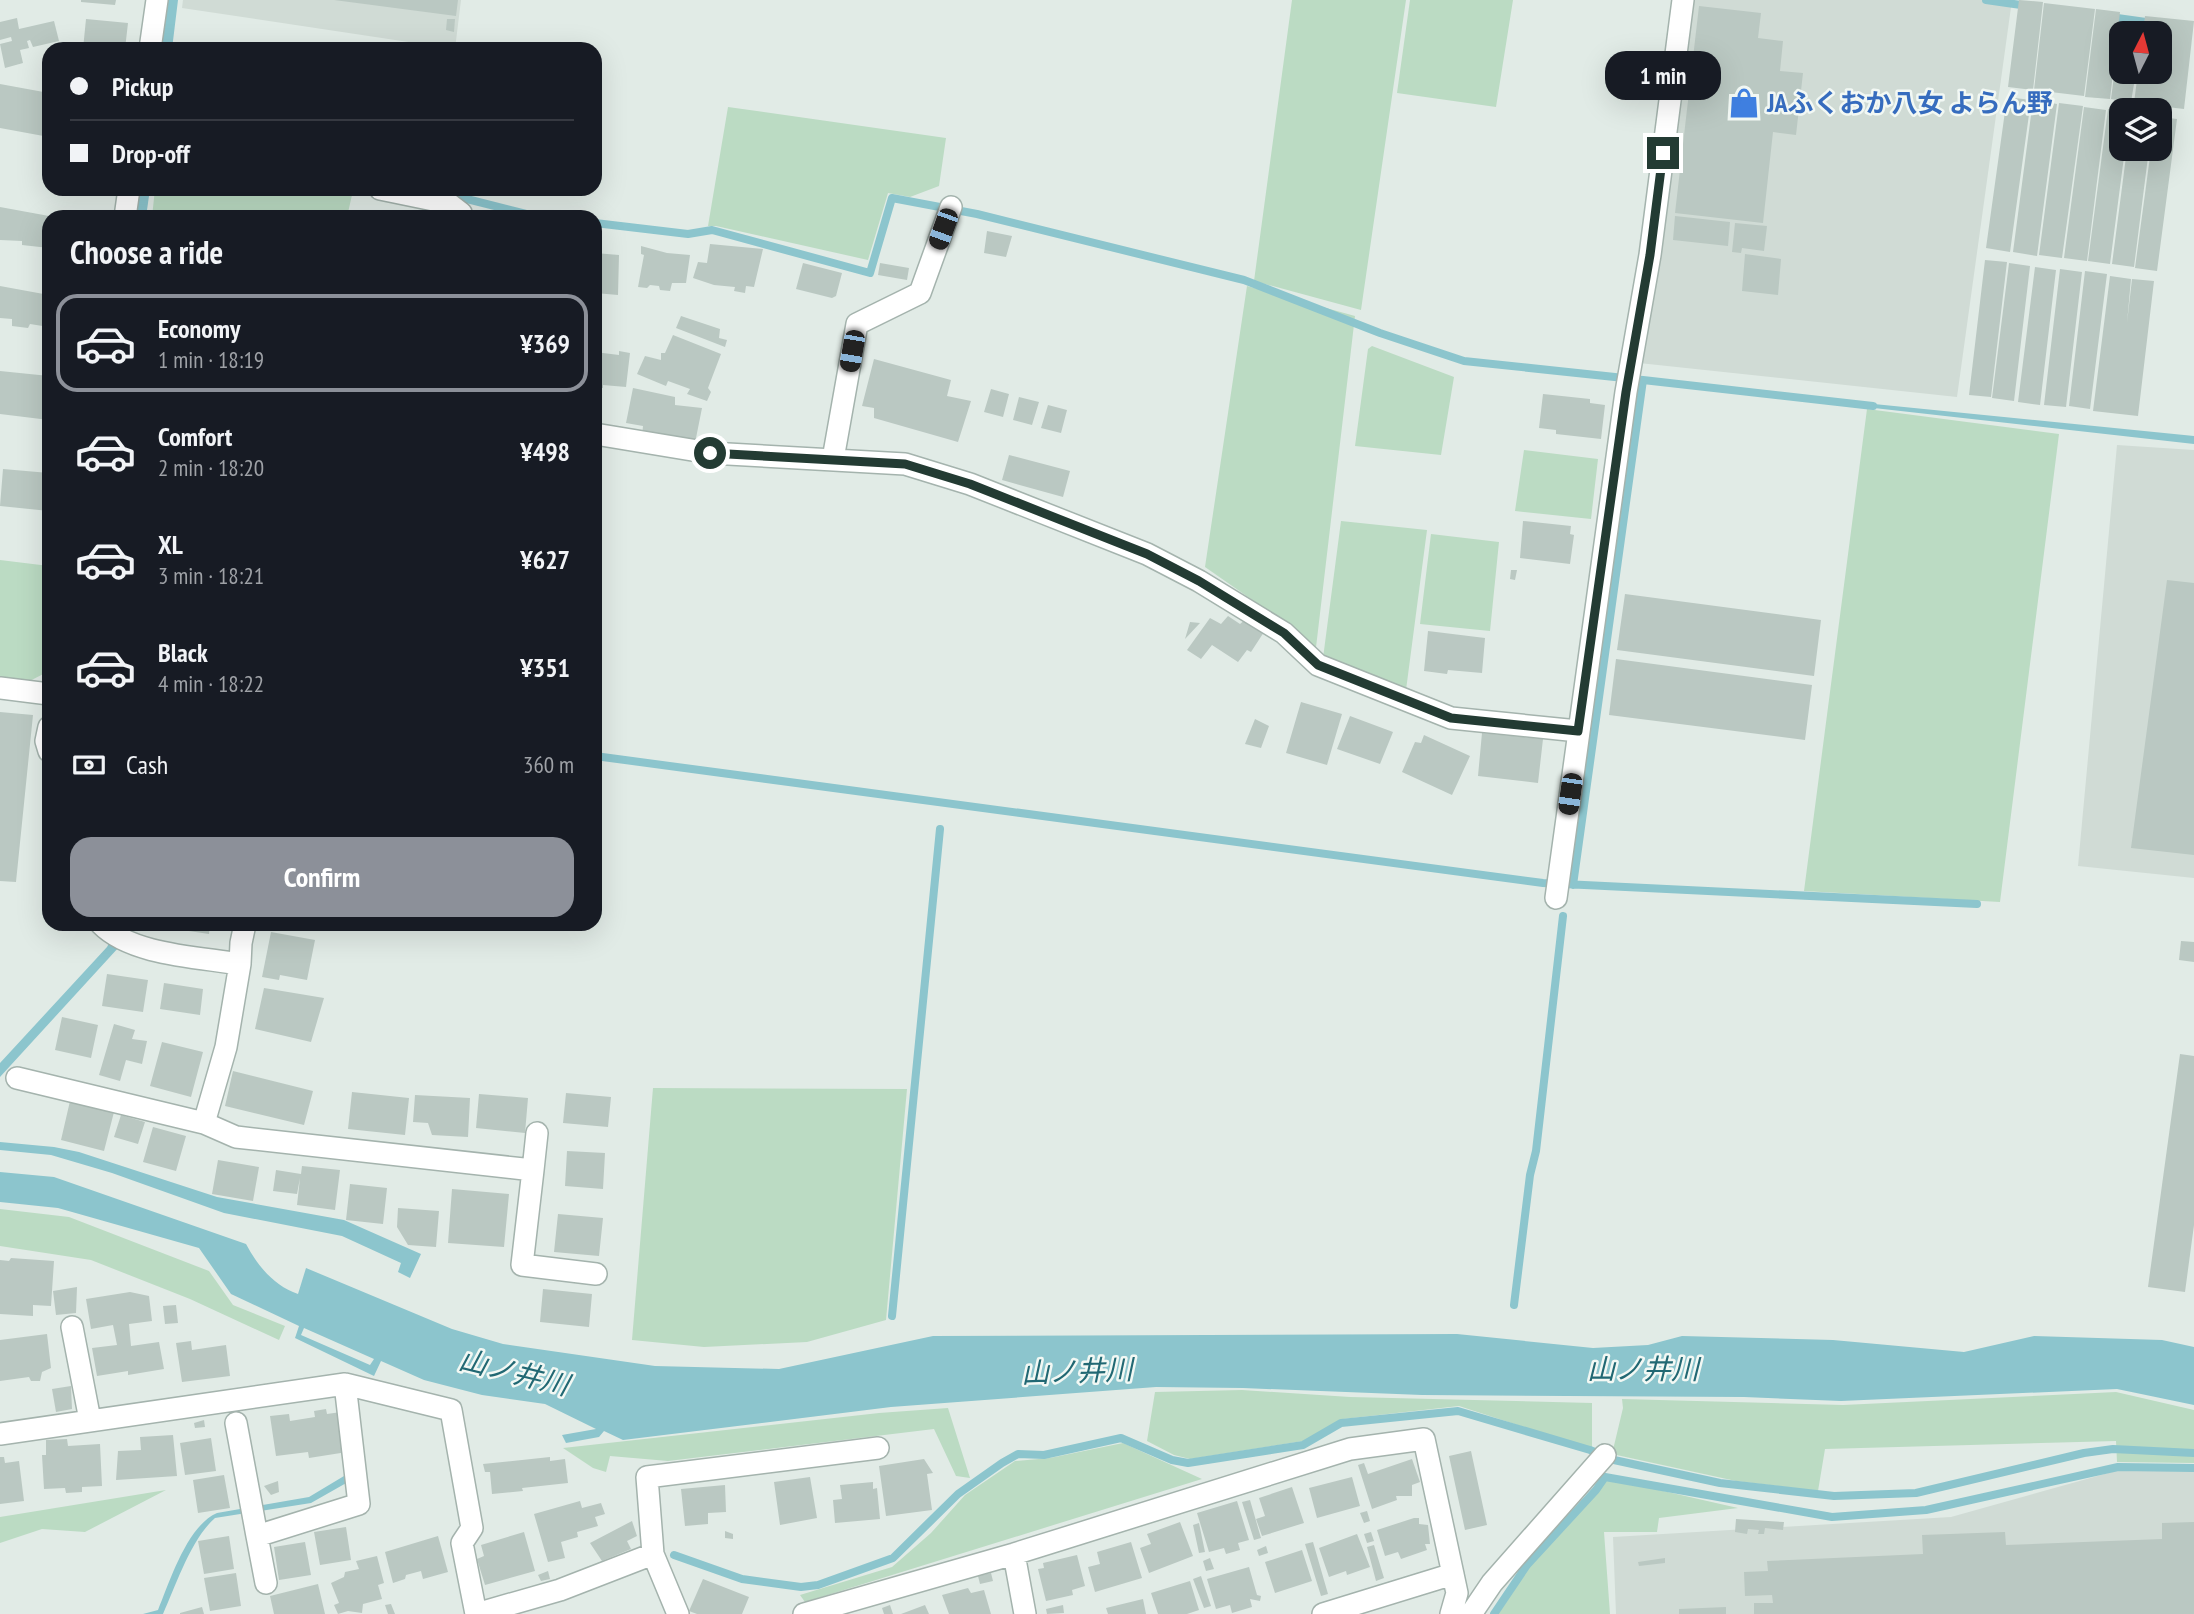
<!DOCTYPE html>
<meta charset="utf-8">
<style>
:root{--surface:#171b24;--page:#20242c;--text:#f1f3f6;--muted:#9ea1a6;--line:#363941;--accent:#8c9099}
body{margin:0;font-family:"PT Sans Narrow","Noto Sans JP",sans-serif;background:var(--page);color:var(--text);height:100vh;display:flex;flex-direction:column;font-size:26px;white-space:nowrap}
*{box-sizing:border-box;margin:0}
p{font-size:23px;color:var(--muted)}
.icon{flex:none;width:38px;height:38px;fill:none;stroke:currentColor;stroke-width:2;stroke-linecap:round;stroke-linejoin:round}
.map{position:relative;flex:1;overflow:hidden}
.drawer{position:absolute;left:42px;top:210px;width:560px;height:721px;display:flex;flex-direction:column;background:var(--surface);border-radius:21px;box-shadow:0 7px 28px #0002}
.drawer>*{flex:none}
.top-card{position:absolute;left:42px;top:42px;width:560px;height:154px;border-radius:21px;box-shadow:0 7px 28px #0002;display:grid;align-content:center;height:154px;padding:0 28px;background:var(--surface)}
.needle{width:46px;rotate:6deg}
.fabs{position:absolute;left:2109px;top:21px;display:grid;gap:14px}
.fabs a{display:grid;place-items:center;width:63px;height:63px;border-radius:14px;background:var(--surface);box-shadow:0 7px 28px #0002;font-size:35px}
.end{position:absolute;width:32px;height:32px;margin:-16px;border:9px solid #233b33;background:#fff;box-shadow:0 0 0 4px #fff}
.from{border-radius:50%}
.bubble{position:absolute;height:49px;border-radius:21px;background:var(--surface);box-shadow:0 7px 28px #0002;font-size:23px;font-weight:600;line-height:49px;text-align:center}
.car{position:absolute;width:21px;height:42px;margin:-21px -10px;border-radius:9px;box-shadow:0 0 5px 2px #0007;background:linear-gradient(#222 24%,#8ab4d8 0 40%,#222 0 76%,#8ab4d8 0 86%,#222 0)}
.top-card b{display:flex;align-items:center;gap:24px;height:66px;font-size:26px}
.top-card b+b{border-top:2px solid var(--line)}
.top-card i{width:18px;height:18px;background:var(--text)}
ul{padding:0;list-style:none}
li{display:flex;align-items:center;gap:21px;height:98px;margin:0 14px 10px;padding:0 14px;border:4px solid transparent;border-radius:21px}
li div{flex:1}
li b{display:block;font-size:26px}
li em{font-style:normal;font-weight:600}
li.current{border-color:var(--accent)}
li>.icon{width:63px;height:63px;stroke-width:1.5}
h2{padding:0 28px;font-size:32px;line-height:84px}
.pay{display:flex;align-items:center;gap:18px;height:77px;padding:0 28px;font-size:26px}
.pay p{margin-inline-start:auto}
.action{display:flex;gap:14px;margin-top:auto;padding:14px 28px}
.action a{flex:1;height:80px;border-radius:21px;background:var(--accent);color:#fff;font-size:28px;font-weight:600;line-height:80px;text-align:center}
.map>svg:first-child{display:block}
.built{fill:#d0dbd5}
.green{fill:#bbdbc3}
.water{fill:#8cc5cd;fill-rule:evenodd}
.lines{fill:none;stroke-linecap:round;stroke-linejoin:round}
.stream{stroke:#8cc5cd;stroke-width:8}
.building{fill:#bac8c2}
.minor-casing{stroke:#a4b3ad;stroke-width:24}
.minor{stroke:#fff;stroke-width:21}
.route{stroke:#233b33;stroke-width:9}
.labels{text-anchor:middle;stroke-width:5;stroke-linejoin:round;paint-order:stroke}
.shop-label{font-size:26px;font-weight:bold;fill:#366cbe;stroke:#f2f8f4;text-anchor:start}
.water-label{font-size:28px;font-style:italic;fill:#216873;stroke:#f2f8f4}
</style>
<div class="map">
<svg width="2194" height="1614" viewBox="0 0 2194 1614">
<rect width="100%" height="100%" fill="#e1ebe6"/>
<path class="built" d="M183 0H461L455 49 182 8Z
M1691 0H2012L1957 397 1639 363Z
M2117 445 2194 450V878L2078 866Z
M2119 1470 2194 1471V1614H1616L1613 1537 1951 1517Z"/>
<path class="green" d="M1292 0H1406L1361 310 1254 281Z
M1410 0H1513L1496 107 1397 93Z
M728 107 946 138 939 186 910 197 888 193 868 260 716 226H708Z
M155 189H322L352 195 347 217H152Z
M1247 286 1355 316 1315 656 1294 629 1205 567Z
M1372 346 1454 377 1441 455 1355 446 1368 349Z
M1867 409 2059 434 2000 902 1804 891Z
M1524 450 1598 459 1591 519 1515 511Z
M1341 521 1427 530 1406 690 1323 658Z
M1431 534 1499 542 1490 631 1420 624Z
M0 560 49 566V671L24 684 0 681Z
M653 1088 907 1089 886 1320 807 1342 704 1347 632 1340Z
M0 1209 69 1217 209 1271 233 1305 285 1326 279 1340 190 1299 91 1260 0 1246Z
M1242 1390 1350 1397 1592 1403V1449L1459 1406 1343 1419 1303 1441 1190 1459 1174 1455 1147 1441 1155 1392Z
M2116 1392 2194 1410V1463L2117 1462 2116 1441 1825 1449 1818 1491 1736 1481 1612 1454 1623 1408 1622 1399 1843 1405Z
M948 1408 970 1478 956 1476 934 1429 668 1461 610 1456 606 1472 593 1468 563 1448 879 1413Z
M1123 1443 1202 1479 805 1602 800 1595 892 1567 931 1533 965 1495 1015 1461 1050 1458Z
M1606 1478 1738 1508 1659 1518 1657 1532H1604L1610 1614H1496L1534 1559Z
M166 1490 85 1532 42 1529 0 1543V1517Z"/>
<path class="water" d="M168 0H178L172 49H161Z
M140 189H150L146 217H136Z
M1874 404 2194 436V444L1874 408Z
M112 924H125V933L119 947 0 1077V1063L107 947 113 936Z
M0 1142 54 1147 79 1152 217 1197 344 1220 421 1254 410 1278 398 1272 401 1263 342 1236 224 1213 112 1173 51 1155 0 1150Z
M0 1172 54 1177 246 1244C257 1265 274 1286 298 1294L306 1268 452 1329 503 1344 655 1366 779 1369 933 1336 1457 1334 1593 1348 1648 1345 1682 1336 1833 1340 1964 1352 2034 1336 2162 1340 2194 1347V1405L2117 1389 1841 1401 1744 1397 1422 1395 1243 1388 1156 1387 891 1407 623 1440 604 1431 599 1437 566 1443 562 1435 596 1429 545 1404 482 1395 424 1380 381 1361 374 1376 295 1338 299 1326 231 1294 199 1248 58 1208 0 1202ZM304 1328 374 1359 370 1365 301 1335Z
M344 1476 348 1482 311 1503 215 1518C191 1539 176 1585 163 1614H143L158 1610C170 1581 187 1526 217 1513L309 1497Z"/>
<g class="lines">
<path class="stream" d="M1986 0 2028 6
M2110 17 2153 23
M447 194 526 214 550 217
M595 223 688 234 712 230 870 273 892 198 977 214 1244 280 1380 333 1464 361 1643 380
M595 756 1543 883 1977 904
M1573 885 1643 380 1873 406
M1514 1305 1530 1175 1536 1151 1563 916
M892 1316 940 829
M674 1555 742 1579 801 1587 818 1585 893 1558 958 1494 1002 1463 1018 1454 1044 1455 1121 1438 1172 1460 1188 1463 1303 1445 1341 1423 1458 1411 1590 1450 1614 1460 1720 1483 1834 1496 1916 1493 2084 1453 2113 1449 2194 1453
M1494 1614 1527 1565 1596 1490 1605 1477 1832 1517 1926 1510 2118 1467 2194 1468"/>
</g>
<path class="building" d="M81 0H116L115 5 81 2Z
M334 0H458L456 16Z
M2019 0 2043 2 2033 90 2008 87Z
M2044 3 2095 9 2084 96 2034 90Z
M1699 6 1761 13 1758 38 1783 41 1780 71 1803 73 1796 135 1773 132 1763 223 1675 213Z
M2096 9 2120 12 2110 99 2085 97Z
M2145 16 2194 21 2184 109 2134 103 2138 72H2160V33H2143Z
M17 18 19 29 54 21 59 41 33 47 30 40 27 41 29 48 20 50 23 63 5 68 0 44 12 41 11 37 0 40V22Z
M86 19 128 23 125 49H83Z
M447 19H455L454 32 446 30Z
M2119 38 2121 72H2136L2131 102 2111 99Z
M0 84 49 93V137L0 128Z
M2007 97 2031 100 2010 252 1986 248Z
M2033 100 2057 104 2037 256 2013 252Z
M2059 103 2083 106 2062 258 2039 255Z
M2084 107 2106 110 2087 261 2064 258Z
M2108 109 2121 111V149H2125L2110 264 2088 261Z
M2160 117 2177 119 2157 271 2135 268 2151 149H2160Z
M2127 149H2149L2134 267 2112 264Z
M0 207 49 216V248L22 245V241L0 240Z
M1675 216 1730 222 1728 246 1673 240Z
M1735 223 1767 226 1764 251 1742 248 1741 253 1732 252Z
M987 231 1012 236 1006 257 984 253Z
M595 232 599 233 597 252H595Z
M710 244 763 249 754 287 746 286 745 293 734 291 735 287 714 285 693 278 698 262 707 263Z
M641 246 667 253 690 255 686 283H672L670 291 660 290 659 286 650 285 647 288 638 287 644 255 641 254Z
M595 253 619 255 618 295 595 293Z
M1745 254 1781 259 1778 295 1742 291Z
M1985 260 2007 262 1991 397 1969 395Z
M803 263 842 273 836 296 832 298 796 289Z
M880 263 909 268 907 280 878 275Z
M2009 263 2030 266 2014 401 1992 398Z
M2035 267 2056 270 2040 405 2018 402Z
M2060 269 2082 272 2066 407 2044 405Z
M2085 271 2107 274 2090 409 2069 406Z
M2110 276 2131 279 2127 323 2132 279 2154 281 2138 416 2093 411Z
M0 286 49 295V327L30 324 28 328 12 326V319L0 318Z
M681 316 720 329 719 338 727 340 725 347 676 328Z
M673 335 721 354 708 388 711 392 707 401 687 394 690 389 668 381 666 386 637 374 645 356 661 360V353H665Z
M619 351 630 353 626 387 603 385V388L595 387V352L619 355Z
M874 359 951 380 947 396 971 401 958 442 874 418V408L862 406Z
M0 371 49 376V420L0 414Z
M633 388 675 397V405L702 408 695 443 642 436 643 426 626 423Z
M991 389 1009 394 1003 417 984 412Z
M1543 394 1590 399V403L1605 405 1601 439 1556 434V430L1539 428Z
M1019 397 1039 402 1032 425 1013 420Z
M1048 405 1067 410 1061 433 1041 428Z
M1009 455 1070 471 1063 497 1002 480Z
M3 469 49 473V511L0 506Z
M1523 521 1571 526 1570 534 1574 535 1570 564 1520 558Z
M1511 570H1517L1515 580 1510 579Z
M2167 580 2194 583V855L2131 848Z
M1625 594 1821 620 1814 676 1617 650Z
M1228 616 1240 624 1247 618 1264 632 1251 652 1247 650 1238 662 1212 645 1201 659 1187 650 1210 618 1221 624Z
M1190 622 1200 623 1185 639Z
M1428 631 1485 638 1482 673 1448 670 1447 674 1424 671Z
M1616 659 1812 685 1805 740 1609 715Z
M1301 702 1342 714 1327 765 1286 753Z
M0 712 33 715 16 882 0 881Z
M1350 716 1393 732 1380 764 1337 749Z
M1255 719 1269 726 1261 748 1245 744Z
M1482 733 1543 739 1538 783 1478 776Z
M1424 735 1470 756 1452 795 1402 772 1415 742 1421 743Z
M163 924H210L209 934 162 927Z
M271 932 315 940 307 980 280 975 279 980 262 977Z
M2181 941 2194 942V962L2179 960Z
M107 974 148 980 143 1012 102 1006Z
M164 983 203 989 200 1015 160 1009Z
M264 988 324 998 311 1042 255 1029Z
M62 1017 98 1025 91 1058 55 1050Z
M114 1024 135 1030 132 1039 147 1041 142 1064 126 1060 120 1081 99 1075Z
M162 1042 203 1052 191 1097 150 1086Z
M2180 1054 2194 1056V1225L2185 1292 2148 1287Z
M233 1071 313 1091 304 1125 225 1106Z
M352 1092 409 1098 405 1135 348 1129Z
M566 1093 611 1097 608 1127 563 1123Z
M479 1094 528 1098 525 1133 476 1128Z
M415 1095 470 1098 468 1137 432 1135 428 1123 413 1122Z
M70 1101 114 1112 104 1151 61 1140Z
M121 1115 145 1122 138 1144 114 1137Z
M153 1127 186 1136 176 1171 143 1162Z
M567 1151 605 1153 603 1189 565 1186Z
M218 1160 259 1167 253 1201 212 1194Z
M302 1166 340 1170 335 1210 297 1205 300 1178 297 1194 273 1191 276 1170 301 1174Z
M350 1184 387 1188 383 1224 346 1220Z
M452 1189 509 1194 504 1247 448 1243Z
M398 1208 439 1211 436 1247 408 1245 397 1227Z
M558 1214 603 1218 599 1256 554 1252Z
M11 1258 54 1261 51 1306 33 1305V1316L0 1314V1260L9 1261Z
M77 1287 76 1313 56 1315 53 1291Z
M543 1289 592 1294 589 1327 540 1322Z
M130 1292 149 1296 152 1321 129 1324 131 1346 159 1342 164 1369 128 1375V1371L97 1376 92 1348 117 1345 113 1325 91 1329 86 1299Z
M176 1305 178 1323 165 1324 163 1306Z
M47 1334 51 1368 42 1372 40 1381H31L29 1377 0 1381V1340Z
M191 1341 192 1350 226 1345 230 1376 182 1382 176 1343Z
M71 1386 72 1409 56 1412 52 1389Z
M326 1409 327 1414 341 1412 347 1452 309 1458 308 1452 276 1456 270 1416 289 1414 290 1421 315 1417 314 1411Z
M204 1420 205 1427 195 1428 194 1423Z
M173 1435 177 1476 116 1480 118 1451 141 1450 140 1437Z
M211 1438 216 1471 185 1475 180 1443Z
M67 1439 68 1446 100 1444 102 1486 82 1487V1492L66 1493 65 1488 44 1489 42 1455H46V1440Z
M1471 1451 1487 1525 1465 1530 1449 1456Z
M0 1457H4L5 1463 19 1461 24 1501 0 1504Z
M550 1457V1461L565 1459 568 1483 522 1488 523 1491 492 1494 490 1472H485L483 1464Z
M924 1459 933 1473 927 1474 932 1510 886 1516 879 1466Z
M1412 1459 1420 1482 1412 1485V1496H1396L1397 1500 1372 1509 1358 1465 1364 1463 1368 1474Z
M224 1475 230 1508 198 1513 193 1480Z
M810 1477 817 1518 780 1525 774 1482Z
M1352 1477 1360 1506 1317 1518 1309 1488Z
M278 1481 279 1492 271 1495 264 1486Z
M873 1482V1489L877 1488 880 1519 835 1523 833 1500 842 1499 840 1485Z
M725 1485 726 1512 708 1513V1524L685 1526 681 1489Z
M1292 1487 1304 1523 1262 1536 1256 1519 1265 1516 1259 1498Z
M1250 1500 1261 1538 1254 1540 1242 1502Z
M580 1501 582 1508 601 1503 605 1514 595 1517 598 1526 577 1532 578 1537 561 1542 565 1558 548 1562 534 1514Z
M1237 1501 1249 1540 1238 1543 1240 1550 1226 1554 1224 1548 1209 1552 1197 1513Z
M1367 1511 1370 1521 1364 1523 1360 1513Z
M1414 1518H1419V1524L1428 1525 1430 1544H1425L1427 1550 1401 1559 1398 1552 1385 1556 1377 1530Z
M1736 1519 1784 1522 1783 1530 1765 1528 1764 1534H1758L1759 1530 1748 1529 1747 1534 1735 1532Z
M632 1521 637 1536 627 1541 631 1549 602 1561 590 1543Z
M1180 1522 1193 1556 1149 1573 1140 1548 1151 1544 1147 1534Z
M2194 1522V1614H1754V1603H1773L1772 1595 1745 1596 1744 1572 1768 1571 1767 1561 1923 1554 1922 1535 2005 1532 2006 1545 2162 1539V1523Z
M1199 1523 1205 1552 1199 1553 1193 1525Z
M346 1527 351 1560 320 1565 314 1532Z
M725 1531 733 1534V1539L725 1538Z
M524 1532 535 1571 485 1585 477 1559 484 1556 481 1545Z
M1371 1532 1374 1541 1367 1543 1364 1534Z
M1357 1534 1370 1567 1347 1575 1346 1571 1329 1577 1319 1548Z
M229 1536 234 1569 204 1574 198 1541Z
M438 1536 448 1572 423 1579 421 1571 406 1575 405 1579 393 1583 385 1552Z
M305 1542 311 1575 279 1580 274 1547Z
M1131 1542 1142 1578 1095 1592 1088 1567 1100 1564 1097 1552Z
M1313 1542 1328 1594 1321 1596 1305 1544Z
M1374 1545 1384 1578 1376 1581 1367 1547Z
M1266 1546 1268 1553 1259 1556 1257 1550Z
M1302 1550 1312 1581 1275 1593 1265 1562Z
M1077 1555 1085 1586 1072 1590 1073 1595 1046 1601 1038 1569 1044 1568 1043 1563Z
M377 1556 384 1583 378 1585 382 1599 363 1604 362 1613 348 1611 338 1614 334 1605 339 1603 331 1583 344 1577 345 1572 359 1569 356 1561Z
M1210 1558 1214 1569 1206 1571 1203 1561Z
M1665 1558V1563L1639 1566 1638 1562Z
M1249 1567 1257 1595 1261 1596 1260 1601 1250 1599 1252 1607 1232 1613 1230 1605 1216 1609 1207 1579Z
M548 1571 550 1579 541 1581 538 1575Z
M236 1573 241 1606 210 1611 204 1578Z
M991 1573 993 1581 980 1584 978 1576Z
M1201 1576 1211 1606 1204 1608 1193 1579Z
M703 1579 749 1597 742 1614H697L689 1611Z
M1190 1581 1199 1610 1187 1614H1158L1151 1593Z
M318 1584 325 1614H274L270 1596Z
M968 1588 971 1593 984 1590 991 1614H949L942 1595Z
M1143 1599 1146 1614H1108L1106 1608Z
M391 1604 395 1614H388L385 1605Z
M890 1605 893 1614H884L882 1608Z
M925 1605 929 1614H901Z
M1063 1605 1064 1613 1047 1614 1046 1609Z
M202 1607 204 1614H180V1613Z
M1726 1607V1614H1679V1609Z"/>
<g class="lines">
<g class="minor-casing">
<path id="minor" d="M150 49 157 0
M380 189 448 203 461 213V217
M125 217 129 189
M595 434 710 453 905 464 970 484 1147 554 1199 581 1284 633 1318 665 1451 718 1578 731
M833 459 857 324 920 293 951 207
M0 688 49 694
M49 727 46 741 49 751
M1556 898 1626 392 1650 255 1683 0
M101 924C131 955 198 957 240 964L226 1047 204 1123
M240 964 241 943 245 924
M17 1078 204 1123 236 1137 533 1170 522 1265 596 1274
M533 1170 537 1133
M72 1327 90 1420
M236 1423 257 1536
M0 1434 345 1384 451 1410 472 1528 462 1543 476 1614
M1014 1554 1025 1614
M266 1583 257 1536 359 1504 345 1384
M476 1614 560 1590 653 1554
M678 1614 653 1554 647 1477 878 1448
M804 1614 1014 1554 1350 1449 1424 1439 1457 1593 1451 1614
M1323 1614 1453 1574
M1471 1614 1492 1583 1605 1455"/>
</g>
<use href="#minor" class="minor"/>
</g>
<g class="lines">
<path class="route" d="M710 453 905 464 970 484 1147 554 1199 581 1284 633 1318 665 1451 718 1578 731 1626 392 1650 255 1663 153"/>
</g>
<defs>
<g id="shop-bare" transform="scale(2.415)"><path d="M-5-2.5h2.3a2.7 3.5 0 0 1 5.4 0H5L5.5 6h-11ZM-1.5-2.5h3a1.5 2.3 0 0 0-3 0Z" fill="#3f7fe0" stroke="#f2f8f4" stroke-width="2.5" paint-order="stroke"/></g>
</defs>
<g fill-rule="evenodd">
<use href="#shop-bare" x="1744" y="103"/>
</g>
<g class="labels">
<g class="shop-label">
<text x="1767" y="112">JAふくおか八女 よらん野</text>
</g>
<g class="water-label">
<text x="1643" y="1379">山ノ井川</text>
<text transform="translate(1077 1371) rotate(-2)" y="10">山ノ井川</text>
<text transform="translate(514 1372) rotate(14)" y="10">山ノ井川</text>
</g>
</g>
</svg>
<div class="fabs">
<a><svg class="needle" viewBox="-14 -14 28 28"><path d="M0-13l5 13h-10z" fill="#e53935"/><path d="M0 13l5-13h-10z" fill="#9ea1a6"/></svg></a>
<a><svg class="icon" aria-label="layers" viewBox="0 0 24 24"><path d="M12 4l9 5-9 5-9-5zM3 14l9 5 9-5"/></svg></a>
</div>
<i class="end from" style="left:710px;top:453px"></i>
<i class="end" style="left:1663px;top:153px"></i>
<div class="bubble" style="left:1605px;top:51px;width:116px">1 min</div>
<i class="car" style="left:943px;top:229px;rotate:200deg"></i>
<i class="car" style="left:852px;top:351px;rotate:190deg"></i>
<i class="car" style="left:1570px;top:794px;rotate:188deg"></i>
<div class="top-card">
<b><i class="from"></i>Pickup</b>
<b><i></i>Drop-off</b>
</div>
<section class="drawer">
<h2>Choose a ride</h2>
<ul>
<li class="current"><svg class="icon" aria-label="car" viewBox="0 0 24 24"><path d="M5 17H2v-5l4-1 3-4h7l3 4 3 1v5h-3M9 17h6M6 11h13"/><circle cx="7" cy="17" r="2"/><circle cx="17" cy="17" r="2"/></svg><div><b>Economy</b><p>1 min · 18:19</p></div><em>¥369</em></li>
<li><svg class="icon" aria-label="car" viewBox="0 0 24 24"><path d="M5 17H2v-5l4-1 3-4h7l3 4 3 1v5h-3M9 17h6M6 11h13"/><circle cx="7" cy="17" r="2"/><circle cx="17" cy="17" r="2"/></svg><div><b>Comfort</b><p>2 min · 18:20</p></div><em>¥498</em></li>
<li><svg class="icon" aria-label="car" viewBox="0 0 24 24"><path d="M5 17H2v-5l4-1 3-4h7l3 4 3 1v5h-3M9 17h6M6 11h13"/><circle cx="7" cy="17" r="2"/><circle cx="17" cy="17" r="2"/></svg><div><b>XL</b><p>3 min · 18:21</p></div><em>¥627</em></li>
<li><svg class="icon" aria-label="car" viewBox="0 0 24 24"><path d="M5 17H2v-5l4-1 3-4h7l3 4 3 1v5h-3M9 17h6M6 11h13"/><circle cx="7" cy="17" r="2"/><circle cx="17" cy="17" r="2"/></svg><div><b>Black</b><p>4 min · 18:22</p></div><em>¥351</em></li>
</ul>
<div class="pay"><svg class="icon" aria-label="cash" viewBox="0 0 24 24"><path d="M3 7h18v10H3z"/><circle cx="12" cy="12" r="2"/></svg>Cash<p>360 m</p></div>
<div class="action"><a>Confirm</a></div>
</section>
</div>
